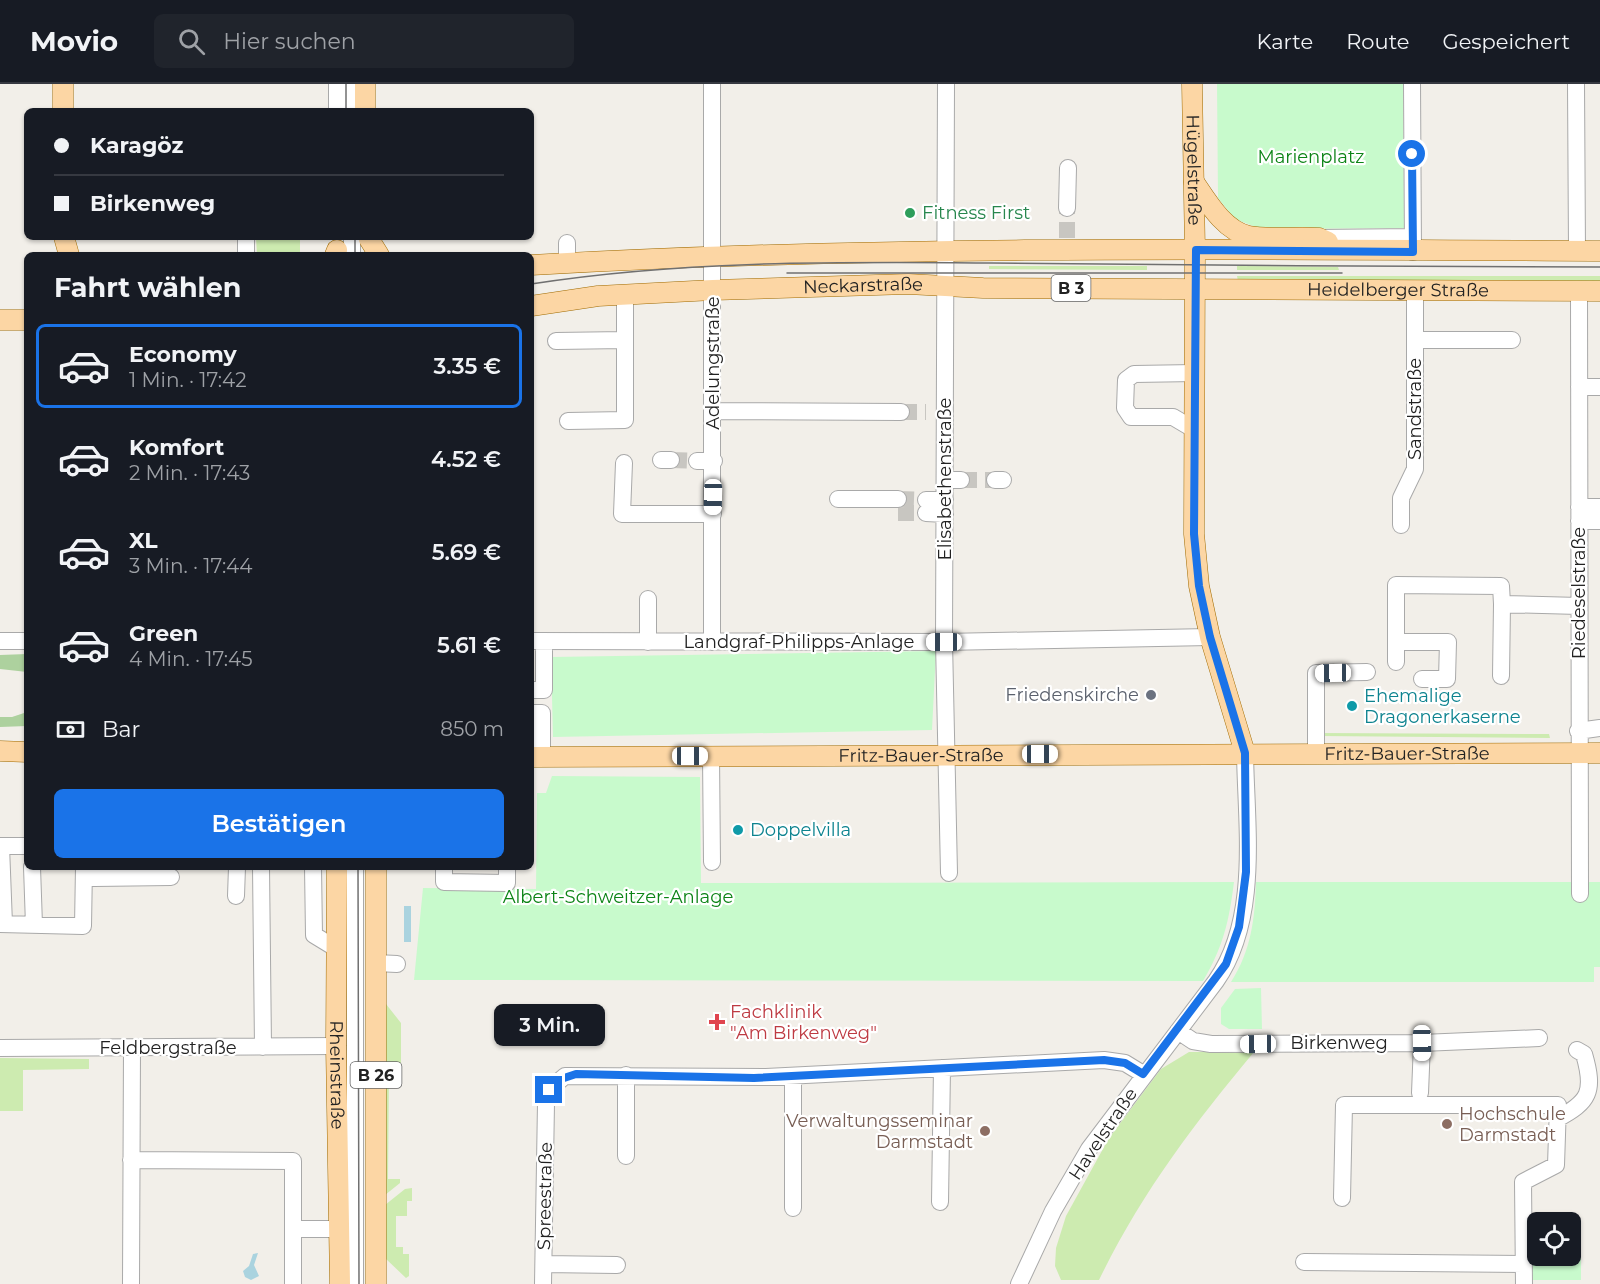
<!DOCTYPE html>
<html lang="de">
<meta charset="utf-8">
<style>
:root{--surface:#171b24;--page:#20242c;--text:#f1f3f6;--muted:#9ea1a6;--line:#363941;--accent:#1a73e8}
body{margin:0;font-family:Montserrat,sans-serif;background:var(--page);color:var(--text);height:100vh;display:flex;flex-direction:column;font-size:22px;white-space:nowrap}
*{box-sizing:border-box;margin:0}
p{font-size:20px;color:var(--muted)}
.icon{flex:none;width:33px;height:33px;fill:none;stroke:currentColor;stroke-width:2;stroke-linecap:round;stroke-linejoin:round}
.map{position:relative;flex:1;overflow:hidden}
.side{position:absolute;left:24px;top:168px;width:510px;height:618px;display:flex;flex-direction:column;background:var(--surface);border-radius:9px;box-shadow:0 2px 4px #0004}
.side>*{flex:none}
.hud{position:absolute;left:24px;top:24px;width:510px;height:132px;border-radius:9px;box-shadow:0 2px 4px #0004;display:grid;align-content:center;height:132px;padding:0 30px;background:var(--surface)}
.buttons{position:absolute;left:1527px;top:1128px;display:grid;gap:12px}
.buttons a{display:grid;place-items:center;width:54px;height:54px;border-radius:9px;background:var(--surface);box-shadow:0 2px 4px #0004;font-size:30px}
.end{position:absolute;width:27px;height:27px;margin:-14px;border:8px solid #1a73e8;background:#fff;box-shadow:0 0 0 3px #fff}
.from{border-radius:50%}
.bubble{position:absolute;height:42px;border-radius:9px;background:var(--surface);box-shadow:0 2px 4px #0004;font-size:20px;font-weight:600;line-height:42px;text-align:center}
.car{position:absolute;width:18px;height:36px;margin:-18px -9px;border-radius:8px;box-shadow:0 0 4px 2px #0007;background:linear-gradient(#fff 24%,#345 0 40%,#fff 0 76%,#345 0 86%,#fff 0)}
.hud b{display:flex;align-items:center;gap:21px;height:57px;font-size:22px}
.hud b+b{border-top:2px solid var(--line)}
.hud i{width:15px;height:15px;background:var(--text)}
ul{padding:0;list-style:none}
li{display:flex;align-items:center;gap:18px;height:84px;margin:0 12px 9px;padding:0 18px;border:3px solid transparent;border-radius:9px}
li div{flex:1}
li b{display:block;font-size:22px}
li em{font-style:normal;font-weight:600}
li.on{border-color:var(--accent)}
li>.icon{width:54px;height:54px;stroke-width:1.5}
h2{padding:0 30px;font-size:27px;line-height:72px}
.pay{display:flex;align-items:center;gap:15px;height:66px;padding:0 30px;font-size:22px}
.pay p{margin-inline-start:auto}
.action{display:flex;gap:12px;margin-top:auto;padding:12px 30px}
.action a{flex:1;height:69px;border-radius:9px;background:var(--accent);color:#fff;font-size:24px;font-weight:600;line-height:69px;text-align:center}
header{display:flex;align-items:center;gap:36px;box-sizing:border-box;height:84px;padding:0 30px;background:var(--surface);border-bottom:2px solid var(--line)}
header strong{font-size:28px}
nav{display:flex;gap:33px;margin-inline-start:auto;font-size:21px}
.search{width:420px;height:54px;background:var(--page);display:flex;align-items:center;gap:15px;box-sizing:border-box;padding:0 21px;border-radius:9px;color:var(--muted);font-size:22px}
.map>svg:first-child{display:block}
.grass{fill:#cdebb0}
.forest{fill:#add19e}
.park{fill:#c8facc}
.water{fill:#aad3df}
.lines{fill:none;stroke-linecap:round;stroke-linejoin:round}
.minor-tunnel{stroke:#c8c6c1;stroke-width:16;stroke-dasharray:16 8;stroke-linecap:butt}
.minor-casing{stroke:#a9a9a9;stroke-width:18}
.major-casing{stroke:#a06b00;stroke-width:21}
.minor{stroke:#fff;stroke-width:16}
.major{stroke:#fcd6a4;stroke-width:20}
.tram{stroke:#707070;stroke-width:1.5}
.route{stroke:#1a73e8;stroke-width:8}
.leisure-dot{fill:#2e9e5b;stroke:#fff;stroke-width:2}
.worship-dot{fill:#6b7280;stroke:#fff;stroke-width:2}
.culture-dot{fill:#0f9aa8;stroke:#fff;stroke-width:2}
.health-dot{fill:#e0444e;stroke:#fff;stroke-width:2}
.education-dot{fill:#8d6e63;stroke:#fff;stroke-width:2}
.labels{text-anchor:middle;stroke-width:4.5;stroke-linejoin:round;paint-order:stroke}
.shield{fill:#fff;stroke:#646464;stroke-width:1.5}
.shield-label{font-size:16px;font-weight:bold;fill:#222}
.park-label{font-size:18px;fill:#0c8416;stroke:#fff}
.street-label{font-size:18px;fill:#222;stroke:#fff}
.leisure-label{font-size:18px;fill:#27864d;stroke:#fff;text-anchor:start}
.worship-label{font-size:18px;fill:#5b616d;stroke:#fff;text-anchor:end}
.culture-label{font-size:18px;fill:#0d838f;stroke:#fff;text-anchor:start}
.health-label{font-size:18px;fill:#be3a42;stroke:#fff;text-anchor:start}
.education-label{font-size:18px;fill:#785e54;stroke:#fff;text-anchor:start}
</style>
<header>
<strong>Movio</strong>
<div class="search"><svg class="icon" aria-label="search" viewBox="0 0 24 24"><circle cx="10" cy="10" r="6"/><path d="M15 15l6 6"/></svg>Hier suchen</div>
<nav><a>Karte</a><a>Route</a><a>Gespeichert</a></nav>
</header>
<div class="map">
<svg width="1600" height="1200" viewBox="0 0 1600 1200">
<rect width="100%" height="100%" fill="#f2efe9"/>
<path class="grass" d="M256 153H300V171H257Z
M989 182H1147V186L989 185Z
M1237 182 1338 183 1339 186H1237Z
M1237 192H1600V197H1238Z
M1320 649 1549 650 1550 654 1320 652Z
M386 920 401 939V987L389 988 388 1095H400V1099L385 1111Z
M1189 968H1254C1193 1041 1141 1110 1099 1196H1061L1055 1182 1056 1164 1066 1132 1109 1054 1161 985Z
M0 974 89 975V985L23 986V1027H0Z
M412 1104V1117H407V1132H396V1163H403V1170H409V1192L406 1194 385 1174V1121L405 1105Z"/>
<path class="forest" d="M27 570V588L0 585V571Z
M27 628V642L0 643V633H12Z"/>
<path class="park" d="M1217 0H1403L1404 144 1261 145 1235 135 1218 114Z
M936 567 932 646 553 653 551 573Z
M552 692 700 693 701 799 1234 798C1229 838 1223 863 1203 897L414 896 423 804 536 805 537 709H546Z
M1256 798H1600V883H1594V898H1231C1251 867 1255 835 1256 798Z
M1261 904 1262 945H1229L1221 940V924L1235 905Z
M1531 1172H1581V1196H1531Z"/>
<path class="water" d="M404 822H411V858H404Z
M258 1169 254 1181 259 1192 251 1196 245 1193 243 1187 249 1182 253 1170Z"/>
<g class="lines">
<path class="minor-tunnel" d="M1067 154V124
M901 328H926
M671 376 697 377
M961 396H995
M898 415 926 416
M898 429H926"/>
<g class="minor-casing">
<path id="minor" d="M337 0V27
M349 0 350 27
M712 0V558
M946 0 944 558 949 789
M1412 0 1413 168
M1576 0 1577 167
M1067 124 1068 84
M352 153V171
M1319 154 1413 153
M567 159V179
M246 171V153
M1579 208 1580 810
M1415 256H1512
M556 257 624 256
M1579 303H1600
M714 327 901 328
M568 337 625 336V211
M1195 346 1173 333H1131L1125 324 1126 296 1134 290 1195 289
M661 376H671
M697 377H714
M624 379 622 430H713
M945 396H961
M995 396H1003
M838 415H898
M926 416H945
M1579 423H1600
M926 429 945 430
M1579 437H1600
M1401 441V414L1415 385V207
M648 515V558
M0 557H27
M531 557 944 558 1210 553
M1396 558H1448L1447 595H1422
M1396 578V501L1501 502 1502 520 1579 522
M1501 592 1502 520
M531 606H544V557
M531 629H542V672
M1578 647 1600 644
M1316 668V589L1367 588
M711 671 712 778
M0 762H27
M1 762 4 840
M32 783 34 841
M94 783V794L171 793
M261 783 263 963
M313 783 314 851 337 865
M355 783V1200
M444 783V798L507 799V783
M236 812 237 783
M0 840 83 842 84 783
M376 879 397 880
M1178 947 1193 957 1211 960 1422 959 1539 954
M0 964 336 962
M793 992V1124
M1420 1009 1422 959
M1557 1035C1589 1018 1595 1008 1584 970L1577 966
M626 1072V991
M131 1076 293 1077V1200
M1342 1114 1344 1021H1558L1556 1081 1523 1098 1524 1200
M940 1118 942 984
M293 1145H339
M1304 1178 1524 1180
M544 1180 617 1181
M131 1200 132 964
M543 1200 546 1019 551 1004 565 992 766 993 1104 976 1125 979 1143 990
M1019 1200 1053 1127 1089 1065 1216 897C1260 834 1246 742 1245 669"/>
</g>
<g class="major-casing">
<g id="major">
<path d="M63 0V27"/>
<path d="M365 0V27"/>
<path id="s1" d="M1192 0 1195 166 1194 450 1199 502 1210 553 1245 669"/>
<path d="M1194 98C1207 117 1224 147 1249 152 1271 156 1297 152 1319 154L1328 158"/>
<path d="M64 153 69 171"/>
<path d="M369 155 379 171"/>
<path d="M335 171 337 166"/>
<path d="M531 181C887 161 1244 165 1600 167"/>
<path id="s2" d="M531 222 598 212 713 206 908 200 983 204 1600 207"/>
<path d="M0 236H27"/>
<path d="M0 667 27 668"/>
<path id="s3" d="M531 673 1600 669"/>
<path id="s4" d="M337 783 336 962 340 1200"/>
<path d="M376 1200V783"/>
</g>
</g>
<use href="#minor" class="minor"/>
<use href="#major" class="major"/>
<path class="tram" d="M346 0V27
M355 153V171
M787 189H1342
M531 200C683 176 839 178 992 179 1195 181 1397 183 1600 183
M358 783 359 1200"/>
</g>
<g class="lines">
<path class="route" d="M549 1006 558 996 576 990 754 994 1104 976 1125 979 1143 990 1226 880 1239 843 1246 788 1245 669 1210 553 1199 502 1194 450 1196 166 1413 168 1412 70"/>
</g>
<circle class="leisure-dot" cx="910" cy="129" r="6"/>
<circle class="worship-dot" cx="1151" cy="611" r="6"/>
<g class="culture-dot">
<circle cx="1352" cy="622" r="6"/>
<circle cx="738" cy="746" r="6"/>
</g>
<path class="health-dot" d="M714 929h6v6h6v6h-6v6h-6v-6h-6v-6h6z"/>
<g class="education-dot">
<circle cx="1447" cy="1040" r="6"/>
<circle cx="985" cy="1047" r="6"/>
</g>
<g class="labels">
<g class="shield">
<rect x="1051.5" y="191" width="39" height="26" rx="4.5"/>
<rect x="350.5" y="978" width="51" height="26" rx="4.5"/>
</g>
<g class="shield-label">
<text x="1071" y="210">B 3</text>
<text x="376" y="997">B 26</text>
</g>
<g class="park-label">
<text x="1311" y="79">Marienplatz</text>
<text x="618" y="819">Albert-Schweitzer-Anlage</text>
</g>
<g class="street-label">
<text dy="6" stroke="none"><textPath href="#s1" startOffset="86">Hügelstraße</textPath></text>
<text dy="6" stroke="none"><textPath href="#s2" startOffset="333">Neckarstraße</textPath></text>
<text dy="6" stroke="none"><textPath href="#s2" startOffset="868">Heidelberger Straße</textPath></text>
<text transform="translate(713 279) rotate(-90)" y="6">Adelungstraße</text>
<text transform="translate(1415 325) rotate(-90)" y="6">Sandstraße</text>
<text transform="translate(945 395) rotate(-90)" y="6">Elisabethenstraße</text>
<text transform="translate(1579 509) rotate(-90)" y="6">Riedeselstraße</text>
<text x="799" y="564">Landgraf-Philipps-Anlage</text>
<text dy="6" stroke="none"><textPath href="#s3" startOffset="876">Fritz-Bauer-Straße</textPath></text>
<text dy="6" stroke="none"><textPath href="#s3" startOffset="390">Fritz-Bauer-Straße</textPath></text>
<text x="1339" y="965">Birkenweg</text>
<text x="168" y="970">Feldbergstraße</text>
<text dy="6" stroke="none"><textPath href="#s4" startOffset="208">Rheinstraße</textPath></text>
<text transform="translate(1103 1050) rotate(-56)" y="6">Havelstraße</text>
<text transform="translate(545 1112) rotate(-89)" y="6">Spreestraße</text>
</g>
<g class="leisure-label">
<text x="922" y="135">Fitness First</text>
</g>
<g class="worship-label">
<text x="1139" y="617">Friedenskirche</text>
</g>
<g class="culture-label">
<text x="1364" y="618">Ehemalige<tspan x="1364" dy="21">Dragonerkaserne</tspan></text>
<text x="750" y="752">Doppelvilla</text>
</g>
<g class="health-label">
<text x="730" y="934">Fachklinik<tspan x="730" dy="21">"Am Birkenweg"</tspan></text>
</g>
<g class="education-label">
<text x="1459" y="1036">Hochschule<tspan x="1459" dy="21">Darmstadt</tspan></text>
<text x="973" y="1043" text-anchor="end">Verwaltungsseminar<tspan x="973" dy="21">Darmstadt</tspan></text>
</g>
</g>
</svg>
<div class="buttons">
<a><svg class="icon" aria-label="locate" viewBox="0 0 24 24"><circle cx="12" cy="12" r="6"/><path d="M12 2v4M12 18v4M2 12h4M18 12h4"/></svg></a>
</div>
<i class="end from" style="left:1412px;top:70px"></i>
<i class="end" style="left:549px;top:1006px"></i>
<div class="bubble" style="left:494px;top:920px;width:111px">3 Min.</div>
<i class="car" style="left:713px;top:413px;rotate:181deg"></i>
<i class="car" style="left:944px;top:558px;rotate:270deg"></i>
<i class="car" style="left:1333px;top:589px;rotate:269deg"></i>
<i class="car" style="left:1040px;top:670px;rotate:90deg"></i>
<i class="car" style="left:690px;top:672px;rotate:90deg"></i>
<i class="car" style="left:1422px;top:959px;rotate:179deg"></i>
<i class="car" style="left:1258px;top:960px;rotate:269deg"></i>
<div class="hud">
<b><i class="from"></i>Karagöz</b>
<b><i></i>Birkenweg</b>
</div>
<section class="side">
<h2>Fahrt wählen</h2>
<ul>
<li class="on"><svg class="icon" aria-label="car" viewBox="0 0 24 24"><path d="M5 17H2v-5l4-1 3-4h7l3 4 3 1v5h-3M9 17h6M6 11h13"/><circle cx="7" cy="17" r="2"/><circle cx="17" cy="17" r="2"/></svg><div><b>Economy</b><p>1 Min. · 17:42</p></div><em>3.35 €</em></li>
<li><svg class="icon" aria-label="car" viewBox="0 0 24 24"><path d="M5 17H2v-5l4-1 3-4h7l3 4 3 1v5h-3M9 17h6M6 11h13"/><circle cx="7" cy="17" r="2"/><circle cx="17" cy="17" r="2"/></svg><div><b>Komfort</b><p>2 Min. · 17:43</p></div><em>4.52 €</em></li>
<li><svg class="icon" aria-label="car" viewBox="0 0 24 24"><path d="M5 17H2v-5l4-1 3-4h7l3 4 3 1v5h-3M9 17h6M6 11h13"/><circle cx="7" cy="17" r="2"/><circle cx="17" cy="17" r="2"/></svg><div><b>XL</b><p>3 Min. · 17:44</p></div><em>5.69 €</em></li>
<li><svg class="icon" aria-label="car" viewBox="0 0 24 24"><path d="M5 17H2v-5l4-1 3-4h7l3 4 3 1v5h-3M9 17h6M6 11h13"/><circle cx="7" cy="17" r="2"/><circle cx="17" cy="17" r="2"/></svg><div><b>Green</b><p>4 Min. · 17:45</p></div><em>5.61 €</em></li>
</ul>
<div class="pay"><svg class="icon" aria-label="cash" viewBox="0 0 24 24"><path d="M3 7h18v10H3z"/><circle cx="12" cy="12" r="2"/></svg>Bar<p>850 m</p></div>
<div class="action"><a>Bestätigen</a></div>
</section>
</div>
